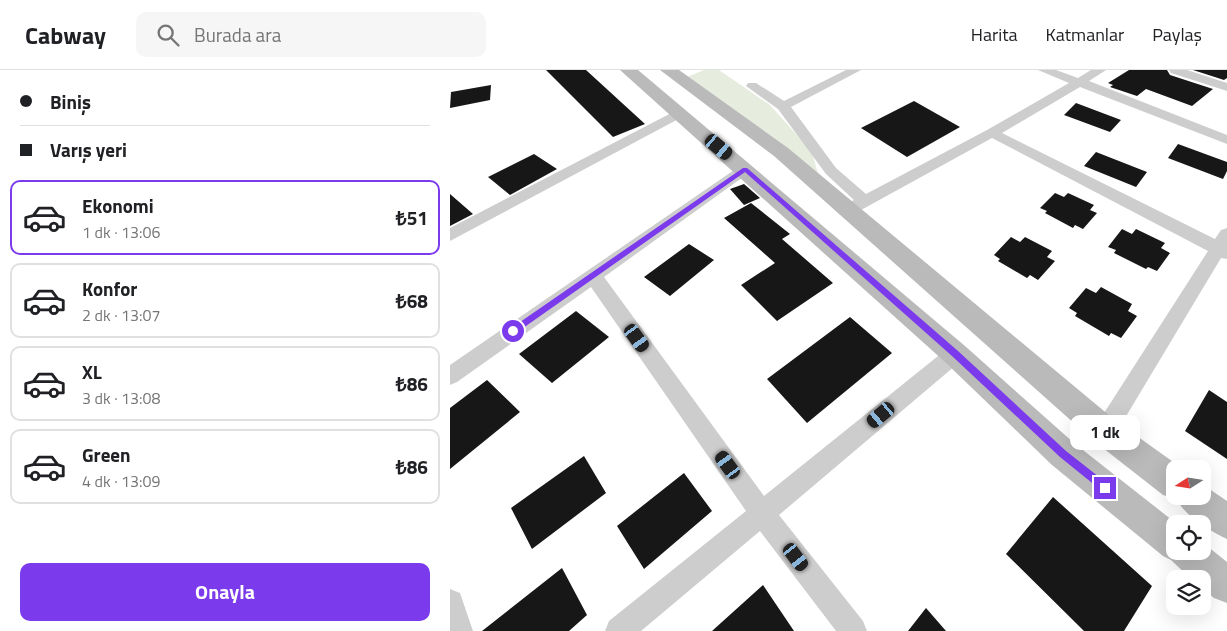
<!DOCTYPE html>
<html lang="tr">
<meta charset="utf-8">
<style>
:root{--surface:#fff;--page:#f6f6f6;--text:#202124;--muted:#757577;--line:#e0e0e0;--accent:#7c3aed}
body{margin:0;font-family:"Titillium Web",sans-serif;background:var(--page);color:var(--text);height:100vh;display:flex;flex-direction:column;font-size:19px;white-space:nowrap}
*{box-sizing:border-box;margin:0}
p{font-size:16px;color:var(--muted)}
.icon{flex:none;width:28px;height:28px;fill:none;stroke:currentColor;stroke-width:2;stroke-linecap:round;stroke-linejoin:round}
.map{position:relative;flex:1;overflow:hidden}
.drawer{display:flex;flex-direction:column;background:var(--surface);width:450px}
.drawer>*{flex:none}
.top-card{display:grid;align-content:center;height:110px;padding:0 20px;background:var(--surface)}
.needle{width:32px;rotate:258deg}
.tools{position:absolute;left:716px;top:390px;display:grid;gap:10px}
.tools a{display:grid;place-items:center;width:45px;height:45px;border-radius:10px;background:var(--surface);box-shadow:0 5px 20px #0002;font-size:25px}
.end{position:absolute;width:22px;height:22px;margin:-11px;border:6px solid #7c3aed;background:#fff;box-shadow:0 0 0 2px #fff}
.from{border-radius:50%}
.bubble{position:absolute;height:35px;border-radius:10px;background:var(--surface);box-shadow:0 5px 20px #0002;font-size:16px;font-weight:700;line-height:35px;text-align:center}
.car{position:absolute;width:15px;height:30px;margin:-15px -8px;border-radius:6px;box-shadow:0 0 4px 1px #0007;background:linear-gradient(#222 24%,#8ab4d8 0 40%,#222 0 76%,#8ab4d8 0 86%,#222 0)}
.top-card b{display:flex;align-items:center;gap:18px;height:48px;font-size:19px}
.top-card b+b{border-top:1px solid var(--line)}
.top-card i{width:12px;height:12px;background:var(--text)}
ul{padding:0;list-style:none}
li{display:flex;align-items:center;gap:15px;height:75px;margin:0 10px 8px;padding:0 10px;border:2px solid var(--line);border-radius:10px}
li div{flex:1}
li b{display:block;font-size:19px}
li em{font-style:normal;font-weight:700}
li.selected{border-color:var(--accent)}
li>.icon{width:45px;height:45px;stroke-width:1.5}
.action{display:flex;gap:10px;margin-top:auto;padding:10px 20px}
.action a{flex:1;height:58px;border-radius:10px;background:var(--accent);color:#fff;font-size:20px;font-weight:700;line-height:58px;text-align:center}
header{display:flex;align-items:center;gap:30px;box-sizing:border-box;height:70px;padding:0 25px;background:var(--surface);border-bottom:1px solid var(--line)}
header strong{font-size:24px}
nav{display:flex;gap:28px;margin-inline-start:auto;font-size:18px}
.search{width:350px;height:45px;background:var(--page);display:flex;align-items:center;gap:12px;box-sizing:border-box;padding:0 18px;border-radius:10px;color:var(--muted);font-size:19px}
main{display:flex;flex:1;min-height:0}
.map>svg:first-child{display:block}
.green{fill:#e6ecde}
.building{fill:#171717}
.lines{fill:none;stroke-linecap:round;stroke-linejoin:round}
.minor{fill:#cdcdcd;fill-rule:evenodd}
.secondary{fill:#bababa;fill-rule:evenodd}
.route{fill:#7c3aed}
</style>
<header>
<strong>Cabway</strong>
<div class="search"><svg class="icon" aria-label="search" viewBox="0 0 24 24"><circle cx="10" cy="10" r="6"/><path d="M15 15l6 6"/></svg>Burada ara</div>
<nav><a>Harita</a><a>Katmanlar</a><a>Paylaş</a></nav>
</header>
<main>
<section class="drawer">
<div class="top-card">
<b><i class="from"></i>Biniş</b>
<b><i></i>Varış yeri</b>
</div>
<ul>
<li class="selected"><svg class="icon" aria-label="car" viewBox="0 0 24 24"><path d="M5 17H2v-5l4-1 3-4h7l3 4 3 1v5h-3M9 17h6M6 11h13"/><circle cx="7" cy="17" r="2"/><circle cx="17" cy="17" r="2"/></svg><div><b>Ekonomi</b><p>1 dk · 13:06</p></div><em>₺51</em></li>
<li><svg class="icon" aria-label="car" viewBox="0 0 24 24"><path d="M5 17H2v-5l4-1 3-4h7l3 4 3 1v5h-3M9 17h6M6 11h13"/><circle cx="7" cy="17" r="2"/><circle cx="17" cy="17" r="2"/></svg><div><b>Konfor</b><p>2 dk · 13:07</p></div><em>₺68</em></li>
<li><svg class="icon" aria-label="car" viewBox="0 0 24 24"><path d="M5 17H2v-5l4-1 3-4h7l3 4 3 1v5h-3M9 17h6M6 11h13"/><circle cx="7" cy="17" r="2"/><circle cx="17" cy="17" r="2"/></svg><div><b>XL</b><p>3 dk · 13:08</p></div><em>₺86</em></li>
<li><svg class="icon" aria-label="car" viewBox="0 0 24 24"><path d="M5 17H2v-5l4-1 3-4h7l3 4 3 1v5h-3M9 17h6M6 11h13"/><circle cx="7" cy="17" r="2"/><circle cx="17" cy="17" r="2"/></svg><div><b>Green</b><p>4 dk · 13:09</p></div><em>₺86</em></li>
</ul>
<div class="action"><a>Onayla</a></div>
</section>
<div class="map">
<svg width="777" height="561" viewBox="0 0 777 561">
<rect width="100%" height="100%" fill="#fff"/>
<path class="green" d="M254 0H269L320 35 362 82 368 104 237 7Z"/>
<path class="building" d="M96 0H136L195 54 163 67Z
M679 0H717L720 5 763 19 742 36 696 19 687 26 660 17 663 15 658 13Z
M743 0H777V8L774 10Z
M41 15 40 30 0 38 1 22Z
M464 31 510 57 457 87 411 58Z
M626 33 671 50 660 62 614 45Z
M728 74 777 92V101L773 109 718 88Z
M646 82 697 102 686 117 634 96Z
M84 84 107 99 60 125 38 107Z
M294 114 310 128 294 135 280 119Z
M605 123 614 127 618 123 644 135 640 140 647 143 633 159 625 155 623 158 595 143 597 141 590 138Z
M0 124 23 144 0 156Z
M301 133 340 164 332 169 383 213 327 251 291 215 325 193 274 148Z
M672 159 682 164 686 159 715 173 711 178 720 183 707 201 698 197 696 199 664 183 666 180 658 177Z
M561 167 570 172 575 167 602 181 597 187 605 191 588 210 580 205 577 208 548 191 550 189 544 185Z
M239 174 264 190 220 226 194 207Z
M651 217 682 234 678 241 687 246 671 268 661 263 659 266 625 246 627 243 619 238 636 218 646 223Z
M126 241 159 267 102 313 69 284Z
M400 247 442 283 357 353 317 309Z
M37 310 70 342 0 399V338Z
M759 320 777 332V389L735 361Z
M134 386 156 423 82 479 61 438Z
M234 403 262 441 194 499 167 456Z
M603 427 702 516 674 561H634L556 484Z
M112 498 137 545 119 561H32Z
M313 515 344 561H262Z
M476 538 496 561H458Z"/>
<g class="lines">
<path class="minor" d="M396 0H411L341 37 386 98 416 124 537 60 619 13 588 0H606L628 8 641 0H656L639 11 777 65V74L630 17 552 63 765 169 771 160 777 158V189L771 188 663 368 655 372 647 368 644 361 647 354 758 181 542 68 402 145H390L388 141 390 137 404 130 376 104 328 39 296 16 298 13H306L334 31Z
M719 0H737L777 13V21L721 3Z
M229 39 236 43 234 46 0 171V158Z
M295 94 300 96 302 99 300 102 154 207 314 426 498 278 505 275 512 278 515 284 512 290 329 445 413 551 417 561H386L310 461 191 561H155L159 551 296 441 141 217 7 312 0 315V295L290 96Z
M0 519 10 523 23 561H0Z"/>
<path class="secondary" d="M170 0H188L515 276 624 373 727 454H725V481H752V472L777 492V533L764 528 752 518V509H741L721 490 713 486 602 395 495 292Z
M210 0H229L338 78 666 351 733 399H725V426H752V414L777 431V469C761 462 733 445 727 429L713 425 644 371 324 86Z"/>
</g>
<path class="route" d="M293 98H297L508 281 616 381 658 414V421H652L610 387 502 286 295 102 66 263H60V259Z"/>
</svg>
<div class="tools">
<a><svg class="needle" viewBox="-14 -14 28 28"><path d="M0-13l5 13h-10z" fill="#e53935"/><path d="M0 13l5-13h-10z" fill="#757577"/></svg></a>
<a><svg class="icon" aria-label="locate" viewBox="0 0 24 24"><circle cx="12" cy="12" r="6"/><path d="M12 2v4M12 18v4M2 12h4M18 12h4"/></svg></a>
<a><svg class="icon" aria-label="layers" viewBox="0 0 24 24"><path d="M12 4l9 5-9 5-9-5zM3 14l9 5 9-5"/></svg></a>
</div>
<i class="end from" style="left:63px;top:261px"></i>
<i class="end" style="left:655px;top:418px"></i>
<div class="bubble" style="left:620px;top:345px;width:70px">1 dk</div>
<i class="car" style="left:269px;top:77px;rotate:130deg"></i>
<i class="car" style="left:187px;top:268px;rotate:144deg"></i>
<i class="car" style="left:431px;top:345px;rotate:230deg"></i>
<i class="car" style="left:278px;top:395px;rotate:324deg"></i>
<i class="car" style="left:346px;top:487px;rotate:143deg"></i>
</div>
</main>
